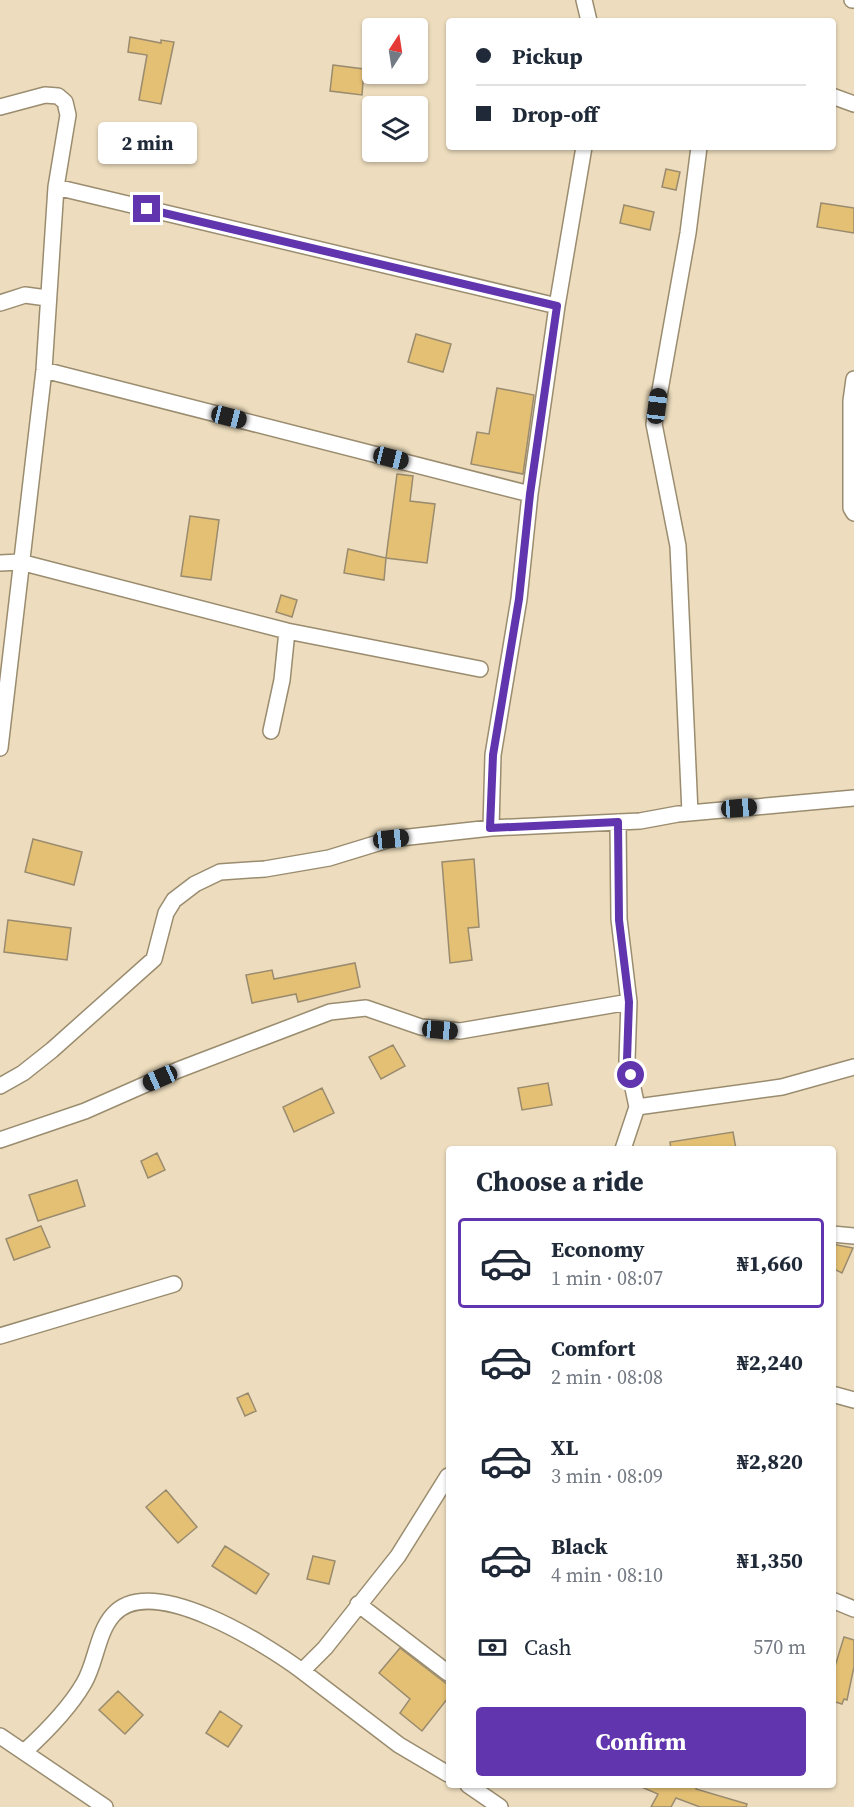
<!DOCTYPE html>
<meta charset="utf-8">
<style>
:root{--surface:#fff;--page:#f6f6f7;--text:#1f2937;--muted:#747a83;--line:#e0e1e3;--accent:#6035ad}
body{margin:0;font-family:"Source Serif 4",serif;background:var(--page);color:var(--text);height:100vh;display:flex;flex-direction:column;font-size:22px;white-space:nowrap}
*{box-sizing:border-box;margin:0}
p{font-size:20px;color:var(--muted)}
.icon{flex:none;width:33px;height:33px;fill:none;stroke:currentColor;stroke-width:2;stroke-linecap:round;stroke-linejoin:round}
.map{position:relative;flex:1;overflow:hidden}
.drawer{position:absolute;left:446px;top:1146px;width:390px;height:642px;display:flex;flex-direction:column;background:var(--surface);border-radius:6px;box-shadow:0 2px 4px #0004}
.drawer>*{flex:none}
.top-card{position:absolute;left:446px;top:18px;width:390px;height:132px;border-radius:6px;box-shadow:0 2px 4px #0004;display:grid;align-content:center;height:132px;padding:0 30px;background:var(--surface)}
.needle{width:39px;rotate:12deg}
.controls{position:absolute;left:362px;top:18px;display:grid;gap:12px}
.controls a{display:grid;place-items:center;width:66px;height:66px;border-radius:6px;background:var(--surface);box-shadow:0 2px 4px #0004;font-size:30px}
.end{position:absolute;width:27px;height:27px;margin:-14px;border:8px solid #6035ad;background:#fff;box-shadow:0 0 0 3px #fff}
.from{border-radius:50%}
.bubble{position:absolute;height:42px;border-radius:6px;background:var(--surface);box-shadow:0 2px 4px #0004;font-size:20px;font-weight:700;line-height:42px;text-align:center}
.car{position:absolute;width:18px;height:36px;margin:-18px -9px;border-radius:8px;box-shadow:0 0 4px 2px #0007;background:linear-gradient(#222 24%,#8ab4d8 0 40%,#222 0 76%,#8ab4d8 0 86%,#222 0)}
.top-card b{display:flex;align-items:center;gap:21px;height:57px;font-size:22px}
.top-card b+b{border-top:2px solid var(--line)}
.top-card i{width:15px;height:15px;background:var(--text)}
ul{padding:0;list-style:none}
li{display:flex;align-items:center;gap:18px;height:90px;margin:0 12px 9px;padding:0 18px;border:3px solid transparent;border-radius:6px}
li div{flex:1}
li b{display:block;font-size:22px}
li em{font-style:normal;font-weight:700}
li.on{border-color:var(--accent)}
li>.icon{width:54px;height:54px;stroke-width:1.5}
h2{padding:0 30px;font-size:27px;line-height:72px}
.pay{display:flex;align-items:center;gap:15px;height:66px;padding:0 30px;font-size:22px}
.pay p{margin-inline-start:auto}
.button{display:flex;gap:12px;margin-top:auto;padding:12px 30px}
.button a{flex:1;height:69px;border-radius:6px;background:var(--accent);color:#fff;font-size:24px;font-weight:700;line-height:69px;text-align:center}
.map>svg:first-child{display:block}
.building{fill:#e4c074;stroke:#9a8b6f;stroke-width:1.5}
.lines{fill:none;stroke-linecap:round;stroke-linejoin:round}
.minor-casing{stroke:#9a8c6f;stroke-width:18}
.minor{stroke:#fff;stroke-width:15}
.route{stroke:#6035ad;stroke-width:8}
</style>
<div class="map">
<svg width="854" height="1807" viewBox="0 0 854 1807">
<rect width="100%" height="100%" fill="#edddbe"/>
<path class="building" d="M130 37 161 43V40L174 42 161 104 139 100 147 55 128 52Z
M333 65 364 69 362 95 330 91Z
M666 169 680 172 676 190 662 187Z
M821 203 854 208V233L817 227Z
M624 205 654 212 650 230 620 223Z
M416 334 451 344 443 372 408 362Z
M497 388 534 395 523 474 471 464 477 432 489 434Z
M397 474 413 476 410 501 435 504 427 563 386 558Z
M190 516 219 520 211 580 181 576Z
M348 549 386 558 384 580 344 573Z
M281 595 297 600 292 617 276 612Z
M33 839 82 852 74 885 25 872Z
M474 859 479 927 468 928 472 960 450 963 442 862Z
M8 920 71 928 67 960 4 952Z
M355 963 360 987 298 1002 296 994 252 1003 246 975 272 970 274 979Z
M393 1045 405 1066 381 1079 369 1057Z
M548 1083 552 1105 522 1110 518 1088Z
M322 1088 334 1113 294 1132 283 1107Z
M733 1132 736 1149H671L670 1142Z
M157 1153 165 1170 148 1178 141 1161Z
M77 1180 85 1206 38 1221 29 1195Z
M41 1226 50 1247 14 1260 6 1239Z
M832 1244 853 1248 842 1273 832 1268Z
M248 1393 256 1411 245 1416 237 1398Z
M166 1490 197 1527 178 1543 146 1507Z
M225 1546 269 1574 256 1594 212 1566Z
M313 1556 335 1561 329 1584 307 1579Z
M844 1637 854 1640V1667L847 1700 844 1699 842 1704 832 1701V1676Z
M400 1648 448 1685V1698L422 1731 400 1713 410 1699 379 1673Z
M118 1691 143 1715 125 1734 99 1710Z
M220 1711 242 1726 228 1747 206 1733Z
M637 1785H697L696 1789 747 1804 746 1807H700L676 1798 671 1807H651L658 1794Z"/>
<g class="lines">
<g class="minor-casing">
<path id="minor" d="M584 0 589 21
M852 0H854
M832 96 854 104
M0 107 45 95 58 96 65 102 68 115 56 187 44 370 0 748
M56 187 557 306
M0 303 25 295 47 298
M44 370 530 494
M854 379 851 401V508L854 513
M0 563 20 562 287 631 480 669
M271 731 282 680 287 631
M690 813 678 546 654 424 688 233 699 147
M618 822 619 919 629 1002 627 1060 637 1107 623 1149
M491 828 493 755 519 599 530 494 557 306 584 147
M0 1086 23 1073 52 1050 154 959 166 913 174 900 195 884 220 872 265 869 329 858 391 839 491 828 640 821 678 814 854 798
M637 1107 782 1087 854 1067
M0 1140 85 1111 178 1070 330 1012 366 1008 421 1027 460 1031 629 1002
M832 1234 854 1236
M0 1336 174 1284
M832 1394 854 1400
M832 1600 854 1609
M358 1604 448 1673
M302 1671 399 1745 448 1774
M0 1736 105 1807
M24 1752C46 1732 69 1709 84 1683 96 1663 97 1633 113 1615 151 1571 267 1645 302 1671L325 1648 398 1556 448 1476
M468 1785 500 1807"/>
</g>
<use href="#minor" class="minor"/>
</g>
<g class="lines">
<path class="route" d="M147 209 557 306 530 494 519 599 493 755 490 828 618 822 619 920 629 1002 627 1060 631 1075"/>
</g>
</svg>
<div class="controls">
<a><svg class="needle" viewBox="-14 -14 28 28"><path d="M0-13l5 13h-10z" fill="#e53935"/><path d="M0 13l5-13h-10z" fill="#747a83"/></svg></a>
<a><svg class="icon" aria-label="layers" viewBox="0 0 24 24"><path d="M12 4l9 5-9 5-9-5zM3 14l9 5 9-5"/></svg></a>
</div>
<i class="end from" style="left:631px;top:1075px"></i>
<i class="end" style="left:147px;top:209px"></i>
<div class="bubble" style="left:98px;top:122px;width:99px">2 min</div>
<i class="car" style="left:657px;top:406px;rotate:7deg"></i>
<i class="car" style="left:229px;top:417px;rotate:104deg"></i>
<i class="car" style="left:391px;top:458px;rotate:104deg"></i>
<i class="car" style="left:739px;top:808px;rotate:86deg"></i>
<i class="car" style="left:391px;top:839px;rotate:84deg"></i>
<i class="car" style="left:440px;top:1030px;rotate:95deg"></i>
<i class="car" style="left:160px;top:1078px;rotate:246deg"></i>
<div class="top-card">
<b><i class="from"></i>Pickup</b>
<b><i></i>Drop-off</b>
</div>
<section class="drawer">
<h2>Choose a ride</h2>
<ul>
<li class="on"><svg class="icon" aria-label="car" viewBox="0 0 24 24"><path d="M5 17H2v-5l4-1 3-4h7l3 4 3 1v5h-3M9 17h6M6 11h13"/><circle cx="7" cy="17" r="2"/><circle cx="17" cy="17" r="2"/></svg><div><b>Economy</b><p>1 min · 08:07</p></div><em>₦1,660</em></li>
<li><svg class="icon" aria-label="car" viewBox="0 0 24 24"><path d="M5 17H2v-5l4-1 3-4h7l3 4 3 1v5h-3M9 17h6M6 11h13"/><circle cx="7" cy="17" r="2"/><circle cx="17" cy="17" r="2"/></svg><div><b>Comfort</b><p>2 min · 08:08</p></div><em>₦2,240</em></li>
<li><svg class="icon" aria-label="car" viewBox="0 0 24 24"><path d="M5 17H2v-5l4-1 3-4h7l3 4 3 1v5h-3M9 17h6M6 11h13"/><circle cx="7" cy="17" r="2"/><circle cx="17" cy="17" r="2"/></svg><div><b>XL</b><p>3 min · 08:09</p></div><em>₦2,820</em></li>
<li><svg class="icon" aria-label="car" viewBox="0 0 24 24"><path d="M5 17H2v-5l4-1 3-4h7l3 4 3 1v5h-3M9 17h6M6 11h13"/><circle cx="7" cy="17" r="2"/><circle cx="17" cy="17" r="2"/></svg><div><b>Black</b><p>4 min · 08:10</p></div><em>₦1,350</em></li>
</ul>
<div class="pay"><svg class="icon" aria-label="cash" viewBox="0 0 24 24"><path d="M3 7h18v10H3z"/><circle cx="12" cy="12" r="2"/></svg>Cash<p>570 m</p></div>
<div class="button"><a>Confirm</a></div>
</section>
</div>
